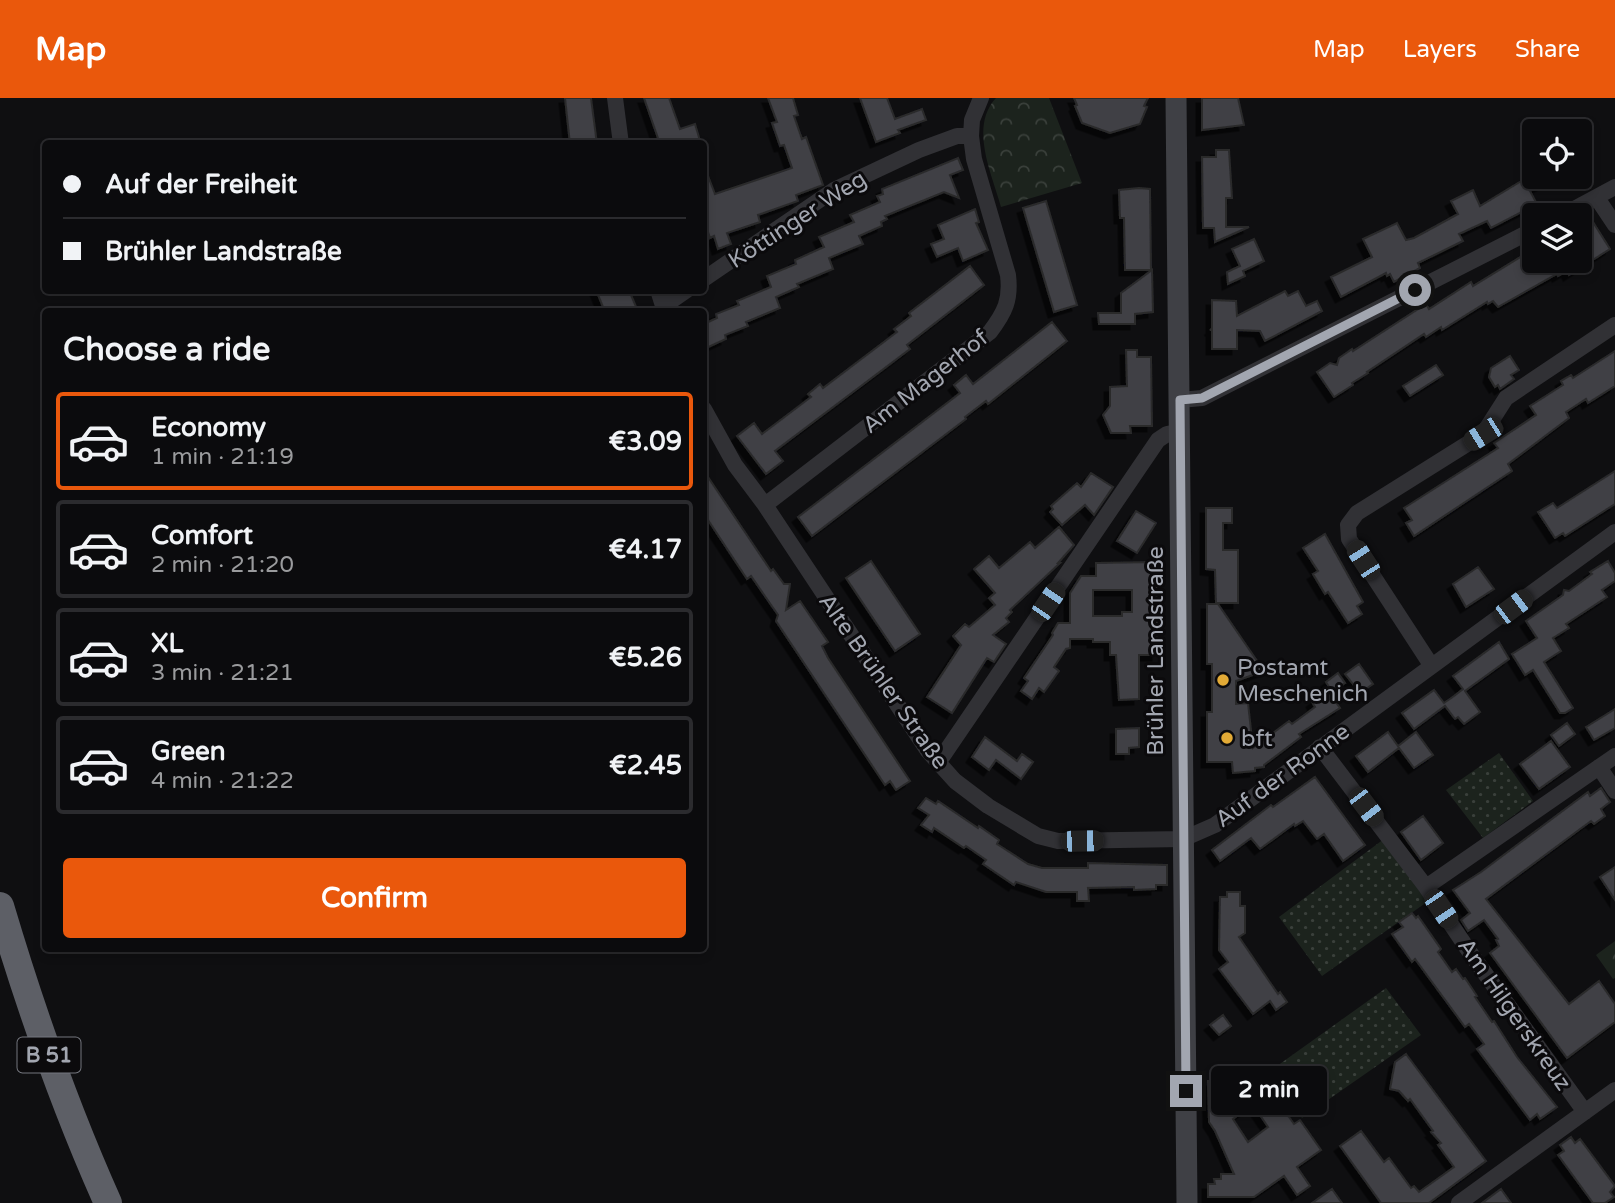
<!DOCTYPE html>
<meta charset="utf-8">
<style>
:root{--surface:#0b0b0d;--page:#141416;--text:#f1f3f6;--muted:#9a9b9d;--line:#2b2b2e;--accent:#ea580c}
body{margin:0;font-family:"Varela Round",sans-serif;background:var(--page);color:var(--text);height:100vh;display:flex;flex-direction:column;font-size:26px;white-space:nowrap}
*{box-sizing:border-box;margin:0}
p{font-size:23px;color:var(--muted)}
.icon{flex:none;width:38px;height:38px;fill:none;stroke:currentColor;stroke-width:2;stroke-linecap:round;stroke-linejoin:round}
.map{position:relative;flex:1;overflow:hidden}
.sheet{position:absolute;left:42px;top:210px;width:665px;height:644px;display:flex;flex-direction:column;background:var(--surface);border-radius:7px;box-shadow:0 4px 10px #0003,0 0 0 2px var(--line)}
.sheet>*{flex:none}
.banner{position:absolute;left:42px;top:42px;width:665px;height:154px;border-radius:7px;box-shadow:0 4px 10px #0003,0 0 0 2px var(--line);display:grid;align-content:center;height:154px;padding:0 21px;background:var(--surface)}
.buttons{position:absolute;left:1522px;top:21px;display:grid;gap:14px}
.buttons a{display:grid;place-items:center;width:70px;height:70px;border-radius:7px;background:var(--surface);box-shadow:0 4px 10px #0003,0 0 0 2px var(--line);font-size:35px}
.end{position:absolute;width:32px;height:32px;margin:-16px;border:9px solid #a2a6b0;background:#111;box-shadow:0 0 0 4px #111}
.from{border-radius:50%}
.bubble{position:absolute;height:49px;border-radius:7px;background:var(--surface);box-shadow:0 4px 10px #0003,0 0 0 2px var(--line);font-size:23px;font-weight:800;line-height:49px;text-align:center}
.car{position:absolute;width:21px;height:42px;margin:-21px -10px;border-radius:9px;box-shadow:0 0 5px 2px #0007;background:linear-gradient(#222 24%,#8ab4d8 0 40%,#222 0 76%,#8ab4d8 0 86%,#222 0)}
.banner b{display:flex;align-items:center;gap:24px;height:66px;font-size:26px}
.banner b+b{border-top:2px solid var(--line)}
.banner i{width:18px;height:18px;background:var(--text)}
ul{padding:0;list-style:none}
li{display:flex;align-items:center;gap:21px;height:98px;margin:0 14px 10px;padding:0 7px;border:4px solid var(--line);border-radius:7px}
li div{flex:1}
li b{display:block;font-size:26px}
li em{font-style:normal;font-weight:800}
li.on{border-color:var(--accent)}
li>.icon{width:63px;height:63px;stroke-width:1.5}
h2{padding:0 21px;font-size:32px;line-height:84px}
.button{display:flex;gap:14px;margin-top:auto;padding:14px 21px}
.button a{flex:1;height:80px;border-radius:7px;background:var(--accent);color:#fff;font-size:28px;font-weight:800;line-height:80px;text-align:center}
header{display:flex;align-items:center;gap:42px;box-sizing:border-box;height:98px;padding:0 35px;background:var(--accent);color:#fff}
header strong{font-size:33px}
nav{display:flex;gap:38px;margin-inline-start:auto;font-size:24px}
.map>svg:first-child{display:block}
.grass{fill:url(#grass-dots)}
.park{fill:url(#park-crowns)}
.building{fill:#3f3f44;stroke:#2a2a2c;stroke-width:2;fill-rule:evenodd;filter:url(#shadow)}
.lines{fill:none;stroke-linecap:round;stroke-linejoin:round}
.street{stroke:#313135;stroke-width:16}
.secondary{stroke:#3f4045;stroke-width:21}
.highway{stroke:#5d5f66;stroke-width:28}
.route{stroke:#a2a6b0;stroke-width:9}
.poi-dot{fill:#e2aa36;stroke:#0b0a0c;stroke-width:2.5}
.labels{text-anchor:middle;stroke-width:6;stroke-linejoin:round;paint-order:stroke}
.shield{fill:#0b0a0c;stroke:#75777f;stroke-width:2}
.shield-label{font-size:21px;font-weight:bold;fill:#a2a6b0}
.street-label{font-size:23px;fill:#a2a6b0;stroke:#0b0a0c}
.poi-label{font-size:23px;fill:#a2a6b0;stroke:#0b0a0c;text-anchor:start}
</style>
<header>
<strong>Map</strong>
<nav><a>Map</a><a>Layers</a><a>Share</a></nav>
</header>
<div class="map">
<svg width="1615" height="1105" viewBox="0 0 1615 1105">
<defs>
<pattern id="grass-dots" width="8" height="8" patternUnits="userSpaceOnUse" patternTransform="scale(1.75)"><rect width="8" height="8" fill="#1c231d"/><path d="M2 2h.1M6 6h.1" fill="none" stroke="#3a403b" stroke-width="1.8" stroke-linecap="round"/></pattern>
<pattern id="park-crowns" width="20" height="18" patternUnits="userSpaceOnUse" patternTransform="scale(1.75)"><rect width="20" height="18" fill="#1c231d"/><path d="M2 6a3 3 0 1 1 6 0M12 15a3 3 0 1 1 6 0" fill="none" stroke="#3a403b"/></pattern>
<filter id="shadow"><feDropShadow dx="-5.5" dy="5.5" stdDeviation="0" flood-color="#0009"/></filter>
</defs>
<rect width="100%" height="100%" fill="#0f0f11"/>
<path class="grass" d="M1499 655 1533 703 1483 740 1446 692Z
M1384 741 1427 804 1322 878 1279 819Z
M1386 890 1421 937 1302 1020 1270 973Z"/>
<path class="park" d="M996 0H1049L1082 85 1001 109C992 76 969 29 996 0Z
M1615 843V880L1613 881 1596 857Z"/>
<path class="building" d="M565 0H591L597 46H570Z
M644 0H669L680 31 695 26 701 46H660Z
M768 0H793L798 17 794 18 802 41 806 39 823 87 796 97 798 103 758 117 760 124 727 135 731 146 718 151 714 138 710 140 704 122V70H705L715 96 792 70 784 47 780 48 772 25 777 24Z
M860 0H887L895 21 922 11 926 22 898 32 900 35 876 44Z
M1074 0H1148L1144 8 1147 9 1140 26 1110 35 1082 25 1075 8 1077 7Z
M1202 0H1238L1244 27 1202 32Z
M1216 52H1229L1232 100H1226V129H1249L1215 144 1214 130H1203L1202 59H1216Z
M958 60 963 72 950 77 959 100 944 94 885 118 887 121 881 124 882 128 859 138 863 146 829 160 833 171 797 186 799 189 776 199 780 210 746 224 748 228 725 237 726 241 704 251V226L717 220 716 216 739 207 737 203 771 189 767 178 796 166 795 162 824 149 819 139 854 124 850 117 880 104 877 98 883 96 882 91Z
M1528 79H1557L1530 93 1537 106 1491 130 1487 123 1459 136 1463 143 1418 165 1420 170 1394 184 1390 176 1387 178 1386 175 1341 199 1331 179 1372 159 1363 141 1397 125 1406 142 1414 140 1458 116 1451 103 1473 92 1480 108Z
M1139 90 1150 91 1151 172H1125L1124 120H1120L1119 92Z
M1046 103 1077 207 1054 214 1023 110Z
M975 111 979 124 976 125 988 152 963 163 958 150 937 159 931 146 944 141 938 127Z
M1593 124 1610 151 1569 177 1567 173 1558 178 1557 176 1498 209 1493 203 1488 206 1487 204 1442 232 1441 229 1426 239 1424 236 1367 274 1368 275 1352 285 1353 287 1334 299 1317 274 1330 265 1337 267 1339 260 1352 251 1353 253 1426 206 1429 211 1471 184 1473 188 1535 150V163H1580V133Z
M1254 141 1264 163 1243 173 1245 178 1228 186 1227 174 1240 168 1232 151Z
M970 168 984 187 907 247 910 251 775 353 783 363 766 376 737 338 754 325 762 336 811 299 808 296 820 286 823 290 897 234 894 231 911 218 909 215Z
M1152 172 1153 214 1135 216V226H1099L1098 215H1121V195Z
M596 192H629L637 211 631 214H605Z
M1285 193 1288 198 1298 193 1306 208 1317 203 1322 213 1265 243 1260 233 1237 232V251H1212V232H1210L1212 231V202L1236 203 1237 218Z
M1052 224 1067 243 988 306 986 303 965 319 966 321 812 438 798 419 960 295 954 287 966 277 973 286Z
M1126 252H1137V259H1151L1152 328H1130L1131 335H1111L1103 317 1110 308V289L1127 288Z
M1615 253V288L1588 305 1586 301 1566 314 1569 320 1508 366 1512 373 1414 438 1406 425 1412 422 1404 410 1498 350 1494 345 1536 317 1530 308 1563 287 1561 283 1571 277 1573 280Z
M1510 258 1519 272 1511 277 1514 281 1500 291 1498 287 1495 289 1489 279 1491 270Z
M1436 267 1443 277 1410 298 1403 288Z
M704 373 771 473 773 471 784 486H790L786 512 800 503 828 544 822 548 828 560 910 683 896 692 890 683 885 687 776 523 778 517 751 478 747 481 704 416Z
M1615 373V406L1565 438 1563 435 1555 440 1538 414 1553 405 1557 410Z
M1091 375 1113 389 1094 417 1085 407 1062 427 1050 414 1053 411 1051 408 1077 385 1081 389Z
M1206 410H1232V425H1223V452H1238V505H1216L1215 472 1206 471Z
M1136 413 1156 425 1137 455 1117 443Z
M1059 429 1074 447 1058 465H1060L1010 512 1012 514 1006 520 1009 524 993 537 1006 546 994 564 987 560 952 615 927 599 961 547 953 538 965 526 969 529 995 507 989 500 995 495 974 471 989 458 999 470 1030 444 1035 450Z
M1325 436 1363 504 1357 508 1362 516 1348 525 1328 494 1325 496 1313 476 1318 473 1303 450Z
M871 463 920 536 895 553 846 480Z
M1608 463 1615 475V483L1602 492 1607 499 1566 526 1569 530 1553 540 1561 553 1544 564 1573 610 1565 615H1560L1533 572 1525 577 1512 556 1537 540 1526 523 1563 497 1564 492 1569 493 1592 476 1590 474Z
M1156 464 1157 557H1139V601L1119 602 1116 557H1110V544H1093V541H1070V550L1066 551 1054 569 1059 573 1044 594 1039 590 1032 601 1021 593 1028 583 1024 580 1053 537 1052 535 1058 525H1070V495L1081 478H1096V465ZM1093 492H1132V514H1122V518H1093Z
M1478 469 1494 491 1466 509 1453 486Z
M1207 506H1218L1264 573 1236 583V606L1248 605 1253 650 1289 623 1292 626 1315 609 1312 604 1327 592 1340 610 1299 636 1301 639 1264 667V669L1255 670V673L1233 675 1232 664H1207V614H1212V566H1207Z
M1499 544 1509 561 1465 593 1480 614 1464 626 1458 619 1455 621 1445 608 1414 631 1402 615 1434 592 1444 605 1454 598 1463 591 1453 578Z
M1359 566 1373 586 1360 595 1345 576Z
M1338 575 1345 585 1332 594 1326 584Z
M1615 611V630L1594 642 1586 629Z
M1567 625 1575 636 1559 648 1551 637Z
M1139 630V649L1129 650V656H1116V631Z
M1388 634 1398 648 1416 634 1433 657 1414 670 1399 650 1368 674 1356 658Z
M985 639 1017 663 1022 656 1033 664 1021 681 996 662 989 672 972 659Z
M1551 643 1570 669 1539 691 1520 666Z
M1315 679 1365 747 1343 763 1324 736 1317 741 1303 723 1295 728 1294 726 1260 751 1251 740 1220 763 1212 752 1271 707 1273 709Z
M1601 690 1610 704 1601 711 1605 718 1594 726 1591 723 1486 801 1569 906 1599 883 1615 906V924L1567 960 1490 855 1499 848 1496 842 1498 841 1484 822 1468 833 1461 822 1470 815 1453 792 1481 774 1588 694 1590 698Z
M926 700 936 706 938 703 978 730 979 728 999 742 997 746 1028 766 1042 770H1088V765L1167 767V787H1156V791L1134 792V789L1088 790 1089 803H1077V794H1046L1016 784 1014 787 983 766 986 762 966 748 964 750 934 730 932 734 921 727 929 717 918 710Z
M1423 718 1443 745 1421 762 1401 734Z
M1615 769V802L1600 779Z
M1227 794H1240V808H1245V835L1239 839 1278 896 1280 894 1287 904 1276 912 1270 903 1253 916 1219 871 1228 864 1219 852 1220 799H1227Z
M1412 815 1416 820 1418 818 1441 851 1438 854 1452 874 1456 871 1463 881 1465 880 1477 898 1475 899 1492 924 1494 923 1517 959 1557 1009 1540 1021 1537 1016 1530 1022 1477 951 1484 946 1469 926 1465 929 1415 861 1412 864 1392 836 1403 829 1399 824Z
M1223 917 1231 928 1219 937 1210 927Z
M1406 956 1486 1063 1429 1105H1381L1340 1048 1361 1033 1384 1064 1389 1060 1411 1090 1414 1088 1419 1094 1454 1069 1438 1047 1441 1045 1431 1034 1433 1033 1410 1001 1408 1003 1399 993 1390 991 1395 964Z
M1249 976 1253 983 1260 978 1294 1026 1300 1022 1321 1052 1297 1069 1310 1088 1297 1097 1284 1078 1254 1099H1208V1086H1215L1214 1081H1221V1076H1234L1215 1033 1209 1024 1208 983 1238 984ZM1253 1007 1268 1029 1248 1044 1233 1021Z
M1571 1039 1575 1045 1580 1041 1615 1088 1610 1094 1614 1099 1605 1105H1593L1558 1057 1564 1053 1560 1047Z
M1332 1091 1342 1105H1312Z
M1501 1091 1511 1105H1482Z"/>
<g class="lines">
<path class="street" d="M615 0 621 46
M1597 100 1615 127
M1563 117 1615 89
M704 181 834 92 919 52 957 38H971
M658 192 665 214
M664 208 687 192
M1180 302 1202 300 1535 131
M704 311 735 367 765 407 928 653 955 683 988 708 1038 738 1058 743 1183 741 1215 727 1615 434
M765 407 990 234C1005 214 1011 202 1008 177L974 61 971 38 972 22 981 0
M1431 567 1349 441 1348 427 1357 415 1483 336 1506 300 1615 227
M1320 649 1426 789 1471 856 1585 1014
M938 665 1158 342 1167 336 1181 333
M1599 669 1615 693
M1426 789 1615 658
M1459 1105 1615 992"/>
<path class="secondary" d="M1176 0 1187 1105"/>
<path class="highway" d="M0 808C30 909 65 1009 108 1105"/>
</g>
<g class="lines">
<path class="route" d="M1186 993 1180 302 1202 300 1415 192"/>
</g>
<g class="poi-dot">
<circle cx="1223" cy="582" r="7"/>
<circle cx="1227" cy="640" r="7"/>
</g>
<g class="labels">
<rect class="shield" x="17.5" y="939.5" width="63" height="35" rx="5"/>
<g class="shield-label">
<text x="49" y="964">B 51</text>
</g>
<g class="street-label">
<text transform="translate(797 121) rotate(-33)" y="8">Köttinger Weg</text>
<text transform="translate(925 283) rotate(-38)" y="8">Am Magerhof</text>
<text transform="translate(1155 553) rotate(-90)" y="8">Brühler Landstraße</text>
<text transform="translate(884 583) rotate(55)" y="8">Alte Brühler Straße</text>
<text transform="translate(1282 677) rotate(-36)" y="8">Auf der Ronne</text>
<text transform="translate(1515 916) rotate(55)" y="8">Am Hilgerskreuz</text>
</g>
<g class="poi-label">
<text x="1237" y="577">Postamt<tspan x="1237" dy="26">Meschenich</tspan></text>
<text x="1241" y="648">bft</text>
</g>
</g>
</svg>
<div class="buttons">
<a><svg class="icon" aria-label="locate" viewBox="0 0 24 24"><circle cx="12" cy="12" r="6"/><path d="M12 2v4M12 18v4M2 12h4M18 12h4"/></svg></a>
<a><svg class="icon" aria-label="layers" viewBox="0 0 24 24"><path d="M12 4l9 5-9 5-9-5zM3 14l9 5 9-5"/></svg></a>
</div>
<i class="end from" style="left:1415px;top:192px"></i>
<i class="end" style="left:1186px;top:993px"></i>
<div class="bubble" style="left:1211px;top:968px;width:116px">2 min</div>
<i class="car" style="left:1483px;top:336px;rotate:238deg"></i>
<i class="car" style="left:1363px;top:462px;rotate:327deg"></i>
<i class="car" style="left:1048px;top:504px;rotate:34deg"></i>
<i class="car" style="left:1513px;top:509px;rotate:53deg"></i>
<i class="car" style="left:1366px;top:709px;rotate:143deg"></i>
<i class="car" style="left:1082px;top:743px;rotate:89deg"></i>
<i class="car" style="left:1441px;top:811px;rotate:146deg"></i>
<div class="banner">
<b><i class="from"></i>Auf der Freiheit</b>
<b><i></i>Brühler Landstraße</b>
</div>
<section class="sheet">
<h2>Choose a ride</h2>
<ul>
<li class="on"><svg class="icon" aria-label="car" viewBox="0 0 24 24"><path d="M5 17H2v-5l4-1 3-4h7l3 4 3 1v5h-3M9 17h6M6 11h13"/><circle cx="7" cy="17" r="2"/><circle cx="17" cy="17" r="2"/></svg><div><b>Economy</b><p>1 min · 21:19</p></div><em>€3.09</em></li>
<li><svg class="icon" aria-label="car" viewBox="0 0 24 24"><path d="M5 17H2v-5l4-1 3-4h7l3 4 3 1v5h-3M9 17h6M6 11h13"/><circle cx="7" cy="17" r="2"/><circle cx="17" cy="17" r="2"/></svg><div><b>Comfort</b><p>2 min · 21:20</p></div><em>€4.17</em></li>
<li><svg class="icon" aria-label="car" viewBox="0 0 24 24"><path d="M5 17H2v-5l4-1 3-4h7l3 4 3 1v5h-3M9 17h6M6 11h13"/><circle cx="7" cy="17" r="2"/><circle cx="17" cy="17" r="2"/></svg><div><b>XL</b><p>3 min · 21:21</p></div><em>€5.26</em></li>
<li><svg class="icon" aria-label="car" viewBox="0 0 24 24"><path d="M5 17H2v-5l4-1 3-4h7l3 4 3 1v5h-3M9 17h6M6 11h13"/><circle cx="7" cy="17" r="2"/><circle cx="17" cy="17" r="2"/></svg><div><b>Green</b><p>4 min · 21:22</p></div><em>€2.45</em></li>
</ul>
<div class="button"><a>Confirm</a></div>
</section>
</div>
